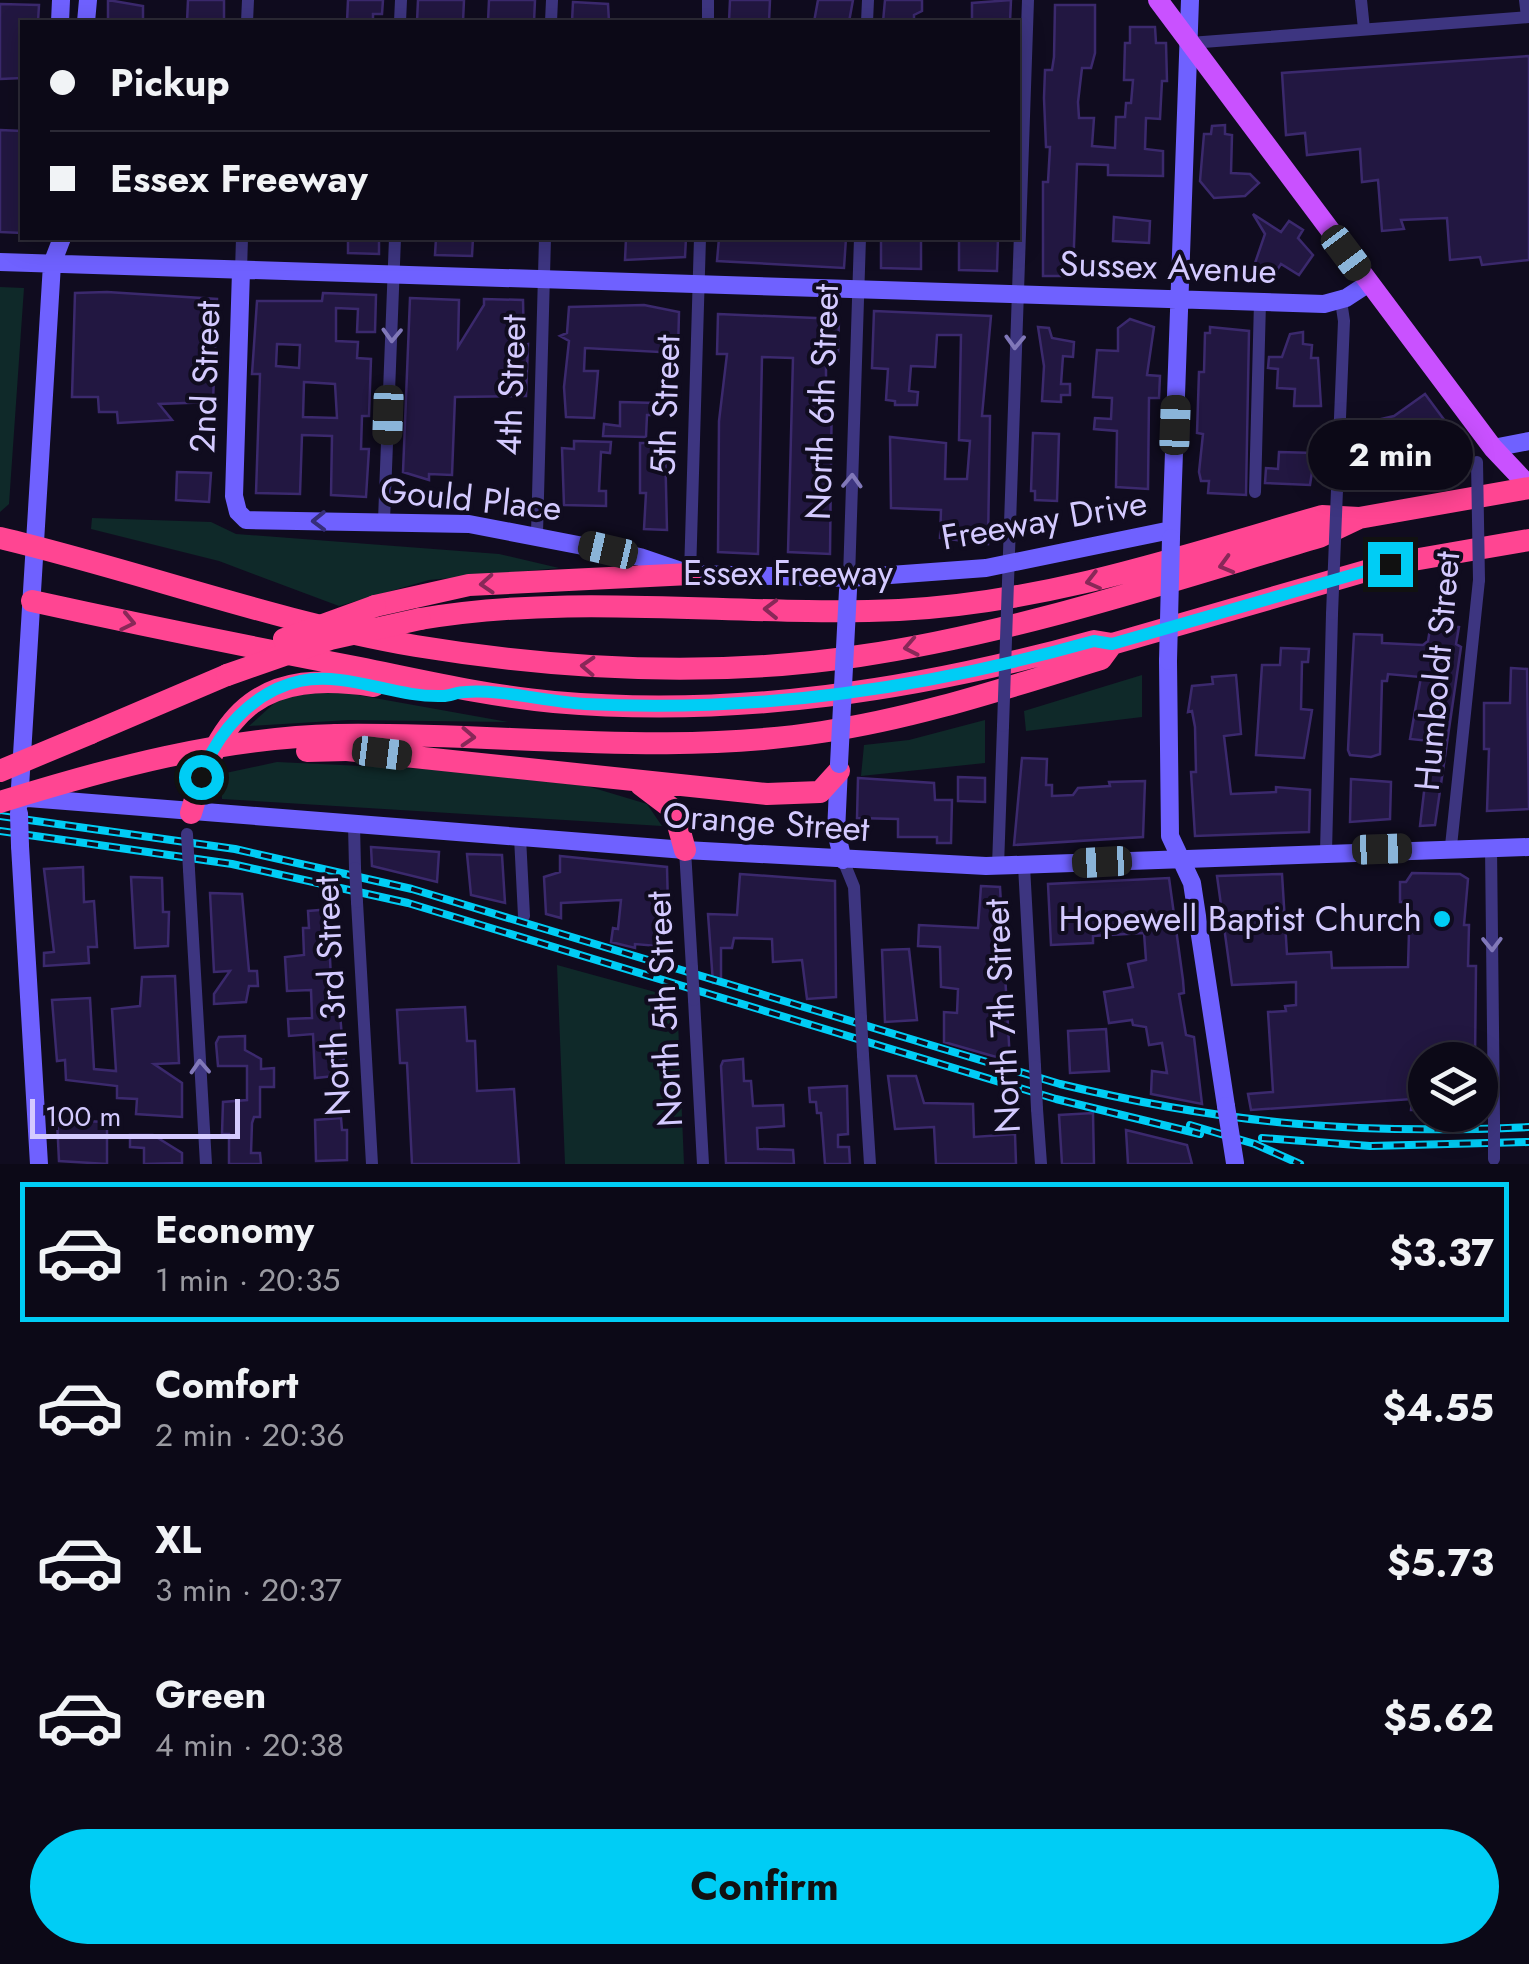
<!DOCTYPE html>
<meta charset="utf-8">
<style>
:root{--surface:#0c0917;--page:#1a1724;--text:#f1f3f6;--muted:#9a9aa1;--line:#2c2a36;--accent:#00cdf5}
body{margin:0;font-family:Jost,sans-serif;background:var(--page);color:var(--text);height:100vh;display:flex;flex-direction:column;font-size:38px;white-space:nowrap}
*{box-sizing:border-box;margin:0}
p{font-size:32px;color:var(--muted)}
.icon{flex:none;width:55px;height:55px;fill:none;stroke:currentColor;stroke-width:2;stroke-linecap:round;stroke-linejoin:round}
.map{position:relative;height:1164px;overflow:hidden}
.drawer{display:flex;flex-direction:column;background:var(--surface);flex:1}
.drawer>*{flex:none}
.hud{position:absolute;left:20px;top:20px;width:1000px;height:220px;border-radius:0px;box-shadow:0 5px 25px #0003,0 0 0 2px var(--line);display:grid;align-content:center;height:220px;padding:0 30px;background:var(--surface)}
.fabs{position:absolute;left:1408px;top:1042px;display:grid;gap:20px}
.fabs a{display:grid;place-items:center;width:90px;height:90px;border-radius:50%;background:var(--surface);box-shadow:0 5px 25px #0003,0 0 0 2px var(--line);font-size:50px}
.scale{position:absolute;left:30px;bottom:25px;width:210px;box-sizing:border-box;padding-left:10px;border:5px solid #d4caff;border-top:0;font-size:28px;line-height:35px;white-space:nowrap;color:#d4caff;-webkit-text-stroke:8px #100c1f;paint-order:stroke}
.end{position:absolute;width:45px;height:45px;margin:-22px;border:12px solid #00cdf5;background:#111;box-shadow:0 0 0 5px #111}
.from{border-radius:50%}
.bubble{position:absolute;height:70px;border-radius:35px;background:var(--surface);box-shadow:0 5px 25px #0003,0 0 0 2px var(--line);font-size:32px;font-weight:700;line-height:70px;text-align:center}
.car{position:absolute;width:30px;height:60px;margin:-30px -15px;border-radius:12px;box-shadow:0 0 8px 2px #0007;background:linear-gradient(#222 24%,#8ab4d8 0 40%,#222 0 76%,#8ab4d8 0 86%,#222 0)}
.hud b{display:flex;align-items:center;gap:35px;height:95px;font-size:38px}
.hud b+b{border-top:2px solid var(--line)}
.hud i{width:25px;height:25px;background:var(--text)}
ul{padding:18px 0 0;list-style:none}
li{display:flex;align-items:center;gap:30px;height:140px;margin:0 20px 15px;padding:0 10px;border:5px solid transparent;border-radius:0px}
li div{flex:1}
li b{display:block;font-size:38px}
li em{font-style:normal;font-weight:700}
li.current{border-color:var(--accent)}
li>.icon{width:90px;height:90px;stroke-width:1.5}
.primary-button{display:flex;gap:20px;margin-top:auto;padding:20px 30px}
.primary-button a{flex:1;height:115px;border-radius:60px;background:var(--accent);color:#111;font-size:40px;font-weight:700;line-height:115px;text-align:center}
.map>svg:first-child{display:block}
.green{fill:#0f2929}
.building{fill:#221741;stroke:#3b296d;stroke-width:2.5;fill-rule:evenodd}
.lines{fill:none;stroke-linecap:round;stroke-linejoin:round}
.street{stroke:#3d3580;stroke-width:12}
.secondary{stroke:#6f61ff;stroke-width:18}
.primary{stroke:#c951ff;stroke-width:20}
.highway{stroke:#ff4592;stroke-width:22}
.rail-casing{stroke:#00cdf5;stroke-width:8}
.rail{stroke:#100c1f;stroke-width:4;stroke-dasharray:11;stroke-linecap:butt}
.street-bridge{stroke:#3d3580;stroke-width:12}
.secondary-bridge{stroke:#6f61ff;stroke-width:18}
.highway-bridge{stroke:#ff4592;stroke-width:22}
.oneway{stroke:#8178b9}
.oneway2{stroke:#362e79}
.oneway3{stroke:#882858}
.route{stroke:#00cdf5;stroke-width:12}
.poi-dot{fill:#00cdf5;stroke:#100c1f;stroke-width:4}
.labels{text-anchor:middle;stroke-width:8;stroke-linejoin:round;paint-order:stroke}
.street-label{font-size:35px;fill:#d4caff;stroke:#100c1f}
.poi-label{font-size:35px;fill:#d4caff;stroke:#100c1f;text-anchor:end}
</style>
<div class="map">
<svg width="1529" height="1164" viewBox="0 0 1529 1164">
<rect width="100%" height="100%" fill="#100c1f"/>
<path class="green" d="M0 287 24 288 9 504 0 512Z
M92 518 211 522 236 534 499 554 559 568 429 580 339 606 219 561 91 529Z
M1142 675V717L1026 731 1024 711Z
M330 690 508 722 349 720 249 726 279 699Z
M985 720V763L861 776 864 745 909 740Z
M277 762 426 769 587 786 647 804 662 826 222 799 221 774Z
M557 965 677 998 684 1164H565Z"/>
<path class="building" d="M108 0 143 6V21L108 20Z
M188 0H224V22H187Z
M348 0H383L382 14H373V22H347Z
M418 0H464L463 22H417Z
M489 0H535L534 22H488Z
M730 0H770L769 22H729Z
M818 0H853L849 22H814Z
M885 0H922V11L914 15V22H883Z
M1011 0 1010 22H972V3Z
M573 2 608 4 609 22H572Z
M0 4 39 5 38 22H22V78L0 79Z
M1055 5H1095V53L1091 68H1082L1078 102 1079 118H1094L1092 146 1115 148 1116 117H1125L1126 103H1131L1133 80H1124L1125 43H1130V27H1155L1156 43H1166L1167 81H1162L1160 119 1146 118 1145 149 1163 151V176L1108 175V165L1077 164 1073 272H1063L1064 276H1043V182H1048L1050 147H1046L1044 98 1045 70H1052L1054 57Z
M1529 56V260L1482 265 1480 257 1450 260 1447 218 1401 220 1404 229 1382 231 1378 180 1362 182 1360 149 1307 155 1305 133 1286 135 1282 73Z
M1225 125V134L1232 135 1231 173 1250 174 1259 183 1245 196 1214 198 1200 181 1204 134H1211L1212 126Z
M0 130 22 131V233L0 232Z
M1253 214 1281 232 1289 221 1303 230 1298 238 1313 255 1299 275 1281 264 1273 276 1258 267 1255 263 1265 234Z
M1114 217 1150 221 1149 243 1113 241Z
M348 238H379V254L348 253Z
M436 238H473L472 256 435 255Z
M626 238H686L685 257 625 260Z
M719 238H846L844 268 717 261Z
M881 238 921 239V269L881 268Z
M959 238H998L997 271 959 270Z
M107 292 217 299 213 402 159 404 172 420 118 423 117 412H99L98 397H72L75 293Z
M323 293 376 295 375 332H357L358 309 336 308V341L358 342 357 358 371 359 369 416H362L361 449H369L366 497 331 495 332 436 302 435 300 494 256 493 260 374H252L257 301H322ZM277 344 300 345 299 368 276 366ZM304 382 335 384 337 418 303 417Z
M410 298 459 300 458 347 484 305V299L523 300 524 345 528 344 526 396 455 397 452 475 429 474V480L403 472Z
M644 305 679 312 678 353 585 348 584 371H598L594 418 566 417 564 387 569 341 560 336 567 333 569 307Z
M874 311 991 316 982 416H990L988 544 940 538 941 510 891 508 890 437 946 443 945 479H967L970 441 959 440 961 335H937L935 367 911 366 909 391 918 392 917 405H895V401L886 400 888 369 872 368Z
M718 314 839 319 838 355 826 357V380H832L830 554 788 552 793 358 762 357 758 554 718 552 719 421 727 354H717Z
M1130 319 1154 327 1147 375 1160 376 1159 398H1149L1148 489 1116 487 1117 431 1094 429 1095 418 1111 419 1112 398 1093 397 1097 350 1118 351V328Z
M1038 327 1049 328 1052 338 1074 342 1073 357 1063 356 1061 384H1070V395H1061V402L1042 401 1044 366Z
M1210 327 1249 331 1246 495 1208 493 1209 481H1201L1199 472 1203 434 1197 433 1199 372H1204L1205 333H1210Z
M1303 332V344L1312 345 1311 358H1318L1321 406H1294L1295 389 1277 388 1278 369 1268 368 1269 357H1282L1290 334Z
M1425 394 1448 425 1419 446 1420 450 1358 463 1360 424 1394 416Z
M620 402 656 403 655 415H647L646 437 603 436 604 424 620 426Z
M1033 433 1059 434 1057 501 1035 500V491H1031Z
M574 441 611 442 610 453 601 452 599 491H606V506L564 505 562 448 574 449Z
M640 443H665L667 530 644 529 646 493H640Z
M1279 452 1315 453 1310 485 1265 483 1266 468 1278 469Z
M177 472 211 473 209 502 176 500Z
M1431 623 1459 627 1456 644 1461 647 1435 825 1420 826 1430 741 1410 739 1421 677 1388 674 1387 681H1382L1380 754 1371 757 1350 755 1348 750 1351 688 1354 634 1382 635V643L1423 645 1428 641Z
M1281 648 1309 649 1308 662H1302L1301 709 1312 710 1304 758 1256 755 1262 665H1280Z
M1511 668 1527 669 1529 809 1487 811 1489 749H1484V703H1510Z
M1236 675 1241 734 1224 736 1231 794 1276 792V787L1310 790 1309 832 1195 836 1191 772H1196L1195 727 1192 711 1188 712 1192 686 1213 684 1212 677Z
M1022 758 1047 759 1046 785H1052V796L1073 795 1078 788 1110 786 1109 782 1145 781 1143 837 1014 845Z
M958 777 985 778V802L958 801Z
M858 778 934 783 935 800H952L951 843H937V837H898V819L857 818Z
M1351 779 1391 782 1390 819 1350 822Z
M371 847 439 852 437 882 372 866Z
M467 854 502 855 505 903 471 895Z
M560 856 667 867 669 947 635 944V948L611 942 613 928 618 929 621 900 561 903V918L546 914 544 877 560 872Z
M83 867 84 902 94 901 97 947H88L89 963 44 966V953L54 952 44 869Z
M1412 873 1460 874 1468 879 1464 925H1469L1468 966H1476L1475 1060H1425V1110H1411L1412 1099 1251 1110 1248 1094 1273 1092 1268 1012 1286 1011 1285 1006 1296 1005V982L1232 985 1217 876 1282 874 1287 954 1331 952 1332 968 1408 967 1409 932H1416L1408 902H1400V882H1406Z
M740 874 835 881 836 997 807 999 802 960 773 962 772 939 734 938 732 948H721V983H713L708 914 737 915Z
M131 877 162 878 163 912H169L168 946 135 948Z
M1169 878 1183 980 1184 993 1179 994 1186 1035 1194 1037 1202 1104 1151 1094 1152 1071 1167 1073 1162 1043 1149 1045 1146 1027 1133 1025 1132 1020 1109 1023 1104 992 1133 987 1128 964 1146 960 1144 933 1093 936V943L1051 945 1048 884Z
M981 886 1000 887 1010 1061 944 1042V1012L957 1013 958 989 941 987 940 947 918 946 919 925 978 928Z
M210 893 242 894 249 971H257L258 986H249L246 1002 214 1004V994L230 971 214 972Z
M331 909 337 937H329L332 1001H339L345 1075 315 1078 313 1034 289 1036 288 1019 312 1018 311 990 287 991 285 957 304 955 303 928H309L308 911Z
M909 949 917 1020 885 1022 882 950Z
M175 976 179 1063 154 1064 182 1083V1117L136 1114 137 1099 117 1098V1086L66 1080 65 1060 57 1061 52 1000 90 998 94 1069 116 1071 112 1009 140 1006 142 977Z
M465 1007 467 1041H475L477 1091 514 1089 519 1164H412L407 1063H400L397 1010Z
M1106 1029 1109 1071 1070 1073 1068 1031Z
M245 1036V1050L261 1059V1069L274 1068V1087H260V1117H254L252 1123 251 1153H260L261 1164H229V1134H222L223 1102 247 1100V1066H218L216 1043 219 1037Z
M743 1059 744 1081H751L753 1106 783 1105 784 1126 757 1128 758 1149 793 1150 794 1164 726 1163 721 1066 723 1061Z
M888 1076H916L924 1103 973 1104 974 1137 1015 1134 1016 1164H936L934 1127 895 1129Z
M847 1086 848 1134 838 1135V1147H849L850 1164H825L821 1113H817L816 1102H810L809 1088Z
M1093 1113 1094 1164H1062L1059 1115Z
M341 1118 342 1130H347V1160L316 1161 315 1120Z
M57 1120 107 1122V1164L59 1161Z
M1126 1130 1187 1145 1192 1164H1128Z
M130 1135H153L182 1153V1163L144 1164V1148L130 1147Z"/>
<g class="lines">
<path class="street" d="M1361 0 1364 29
M1525 0 1527 17
M247 22 248 0
M400 22 401 0
M551 22 552 0
M708 22V0
M867 22 868 0
M1190 43 1529 17
M241 271 242 238
M1337 490 1344 321 1341 301
M1255 492 1260 302
M384 520 395 238
M537 533 545 238
M690 574 700 238
M849 578 860 238
M1008 582 1028 0
M354 825 355 868
M520 837 524 916
M1451 846 1479 580
M1491 847 1494 1118
M685 850 692 968
M1326 852 1332 614
M843 860 854 887 861 1018
M998 866 1003 726
M1024 866 1035 1066
M189 870 206 1164
M357 902 372 1164
M694 1000 703 1164
M863 1055 870 1164
M1037 1109 1041 1164"/>
<path class="secondary" d="M60 22 61 0
M86 22 88 0
M0 262 1324 304 1346 298 1369 283
M241 271 234 496 238 512 246 520 469 524 640 557 690 574 849 578 986 568 1171 530
M1493 448 1529 441
M1171 537 1190 0
M1168 661 1170 836 1192 883 1226 1106
M839 767 836 832 843 860
M28 798 685 850 986 866 1529 847
M19 804 52 264 62 238
M20 846 39 1164"/>
<path class="primary" d="M1158 0 1493 448 1529 486"/>
<path class="highway" d="M0 538C139 571 276 622 416 646 562 670 712 678 859 656 1016 633 1167 582 1319 537L1359 518
M32 601C141 625 250 647 360 668 424 681 488 696 554 702 738 718 917 690 1094 641L1112 644
M375 606 469 585 690 574
M420 619C578 592 739 617 899 610 1045 603 1183 556 1322 516L1359 518 1529 488
M91 733 227 675
M336 735C498 732 661 757 822 732 917 718 1009 687 1101 659L1112 644 1390 564 1529 540
M347 750 767 794 820 792 839 771
M641 785 674 810 685 850
M191 813C221 707 262 669 374 686"/>
<g class="rail-casing">
<path id="rail" d="M0 816 235 849 412 889 1060 1084C1226 1124 1358 1135 1529 1127
M0 831 232 864 408 903 1056 1099 1200 1134
M1190 1125 1255 1144 1300 1164
M1262 1138 1370 1146 1529 1142"/>
</g>
<use href="#rail" class="rail"/>
<path class="street-bridge" d="M1477 462 1479 580
M1332 614 1337 490
M1003 726 1008 582
M187 834 189 870
M355 868 357 902
M692 968 694 1000
M861 1018 863 1055
M1035 1066 1037 1109
M1494 1118V1159"/>
<path class="secondary-bridge" d="M1168 661 1171 538
M839 764 848 590
M19 813 20 846
M1226 1106 1235 1163"/>
<path class="highway-bridge" d="M284 639 375 606
M227 675 330 639 420 619
M307 751 347 750
M0 771 91 733
M0 802C110 768 220 738 336 735"/>
</g>
<defs><path id="oneway-chevron" d="M-2-3.5L2.5 0L-2 3.5" fill="none" stroke-width="1.6" stroke-linecap="round" stroke-linejoin="round" transform="scale(2.5)"/></defs>
<g class="oneway">
<use href="#oneway-chevron" transform="translate(392 335) rotate(92)"/>
<use href="#oneway-chevron" transform="translate(1015 342) rotate(92)"/>
<use href="#oneway-chevron" transform="translate(852 481) rotate(-88)"/>
<use href="#oneway-chevron" transform="translate(1492 944) rotate(89)"/>
<use href="#oneway-chevron" transform="translate(200 1067) rotate(-93)"/>
</g>
<use class="oneway2" href="#oneway-chevron" transform="translate(319 521) rotate(179)"/>
<g class="oneway3">
<use href="#oneway-chevron" transform="translate(1226 565) rotate(164)"/>
<use href="#oneway-chevron" transform="translate(1093 581) rotate(166)"/>
<use href="#oneway-chevron" transform="translate(487 584) rotate(176)"/>
<use href="#oneway-chevron" transform="translate(771 609) rotate(-179)"/>
<use href="#oneway-chevron" transform="translate(128 622) rotate(12)"/>
<use href="#oneway-chevron" transform="translate(911 647) rotate(169)"/>
<use href="#oneway-chevron" transform="translate(588 666) rotate(-177)"/>
<use href="#oneway-chevron" transform="translate(468 737) rotate(3)"/>
</g>
<g class="lines">
<path class="route" d="M201 777C216 733 253 691 300 681 347 671 395 698 443 696 450 696 457 692 465 692 503 689 546 702 585 704 760 713 926 688 1094 641L1112 644 1390 564"/>
</g>
<circle class="poi-dot" cx="1442" cy="919" r="10"/>
<g class="labels">
<g class="street-label">
<text transform="translate(1168 267) rotate(2)" y="12">Sussex Avenue</text>
<text transform="translate(205 377) rotate(-88)" y="12">2nd Street</text>
<text transform="translate(511 385) rotate(-88)" y="12">4th Street</text>
<text transform="translate(822 402) rotate(-88)" y="12">North 6th Street</text>
<text transform="translate(665 405) rotate(-88)" y="12">5th Street</text>
<text transform="translate(471 499) rotate(6)" y="12">Gould Place</text>
<text transform="translate(1044 520) rotate(-10)" y="12">Freeway Drive</text>
<text x="788" y="585">Essex Freeway</text>
<text transform="translate(1437 671) rotate(-85)" y="12">Humboldt Street</text>
<text transform="translate(766 822) rotate(4)" y="12">Orange Street</text>
<text transform="translate(332 996) rotate(-93)" y="12">North 3rd Street</text>
<text transform="translate(664 1009) rotate(-93)" y="12">North 5th Street</text>
<text transform="translate(1002 1016) rotate(-93)" y="12">North 7th Street</text>
</g>
<g class="poi-label">
<text x="1422" y="931">Hopewell Baptist Church</text>
</g>
</g>
</svg>
<div class="fabs">
<a><svg class="icon" aria-label="layers" viewBox="0 0 24 24"><path d="M12 4l9 5-9 5-9-5zM3 14l9 5 9-5"/></svg></a>
</div>
<div class="scale">100 m</div>
<i class="end from" style="left:201px;top:777px"></i>
<i class="end" style="left:1390px;top:564px"></i>
<div class="bubble" style="left:1308px;top:420px;width:165px">2 min</div>
<i class="car" style="left:1346px;top:253px;rotate:143deg"></i>
<i class="car" style="left:388px;top:415px;rotate:182deg"></i>
<i class="car" style="left:1175px;top:425px;rotate:2deg"></i>
<i class="car" style="left:608px;top:550px;rotate:283deg"></i>
<i class="car" style="left:382px;top:753px;rotate:97deg"></i>
<i class="car" style="left:1382px;top:849px;rotate:88deg"></i>
<i class="car" style="left:1102px;top:862px;rotate:267deg"></i>
<div class="hud">
<b><i class="from"></i>Pickup</b>
<b><i></i>Essex Freeway</b>
</div>
</div>
<section class="drawer">
<ul>
<li class="current"><svg class="icon" aria-label="car" viewBox="0 0 24 24"><path d="M5 17H2v-5l4-1 3-4h7l3 4 3 1v5h-3M9 17h6M6 11h13"/><circle cx="7" cy="17" r="2"/><circle cx="17" cy="17" r="2"/></svg><div><b>Economy</b><p>1 min · 20:35</p></div><em>$3.37</em></li>
<li><svg class="icon" aria-label="car" viewBox="0 0 24 24"><path d="M5 17H2v-5l4-1 3-4h7l3 4 3 1v5h-3M9 17h6M6 11h13"/><circle cx="7" cy="17" r="2"/><circle cx="17" cy="17" r="2"/></svg><div><b>Comfort</b><p>2 min · 20:36</p></div><em>$4.55</em></li>
<li><svg class="icon" aria-label="car" viewBox="0 0 24 24"><path d="M5 17H2v-5l4-1 3-4h7l3 4 3 1v5h-3M9 17h6M6 11h13"/><circle cx="7" cy="17" r="2"/><circle cx="17" cy="17" r="2"/></svg><div><b>XL</b><p>3 min · 20:37</p></div><em>$5.73</em></li>
<li><svg class="icon" aria-label="car" viewBox="0 0 24 24"><path d="M5 17H2v-5l4-1 3-4h7l3 4 3 1v5h-3M9 17h6M6 11h13"/><circle cx="7" cy="17" r="2"/><circle cx="17" cy="17" r="2"/></svg><div><b>Green</b><p>4 min · 20:38</p></div><em>$5.62</em></li>
</ul>
<div class="primary-button"><a>Confirm</a></div>
</section>
